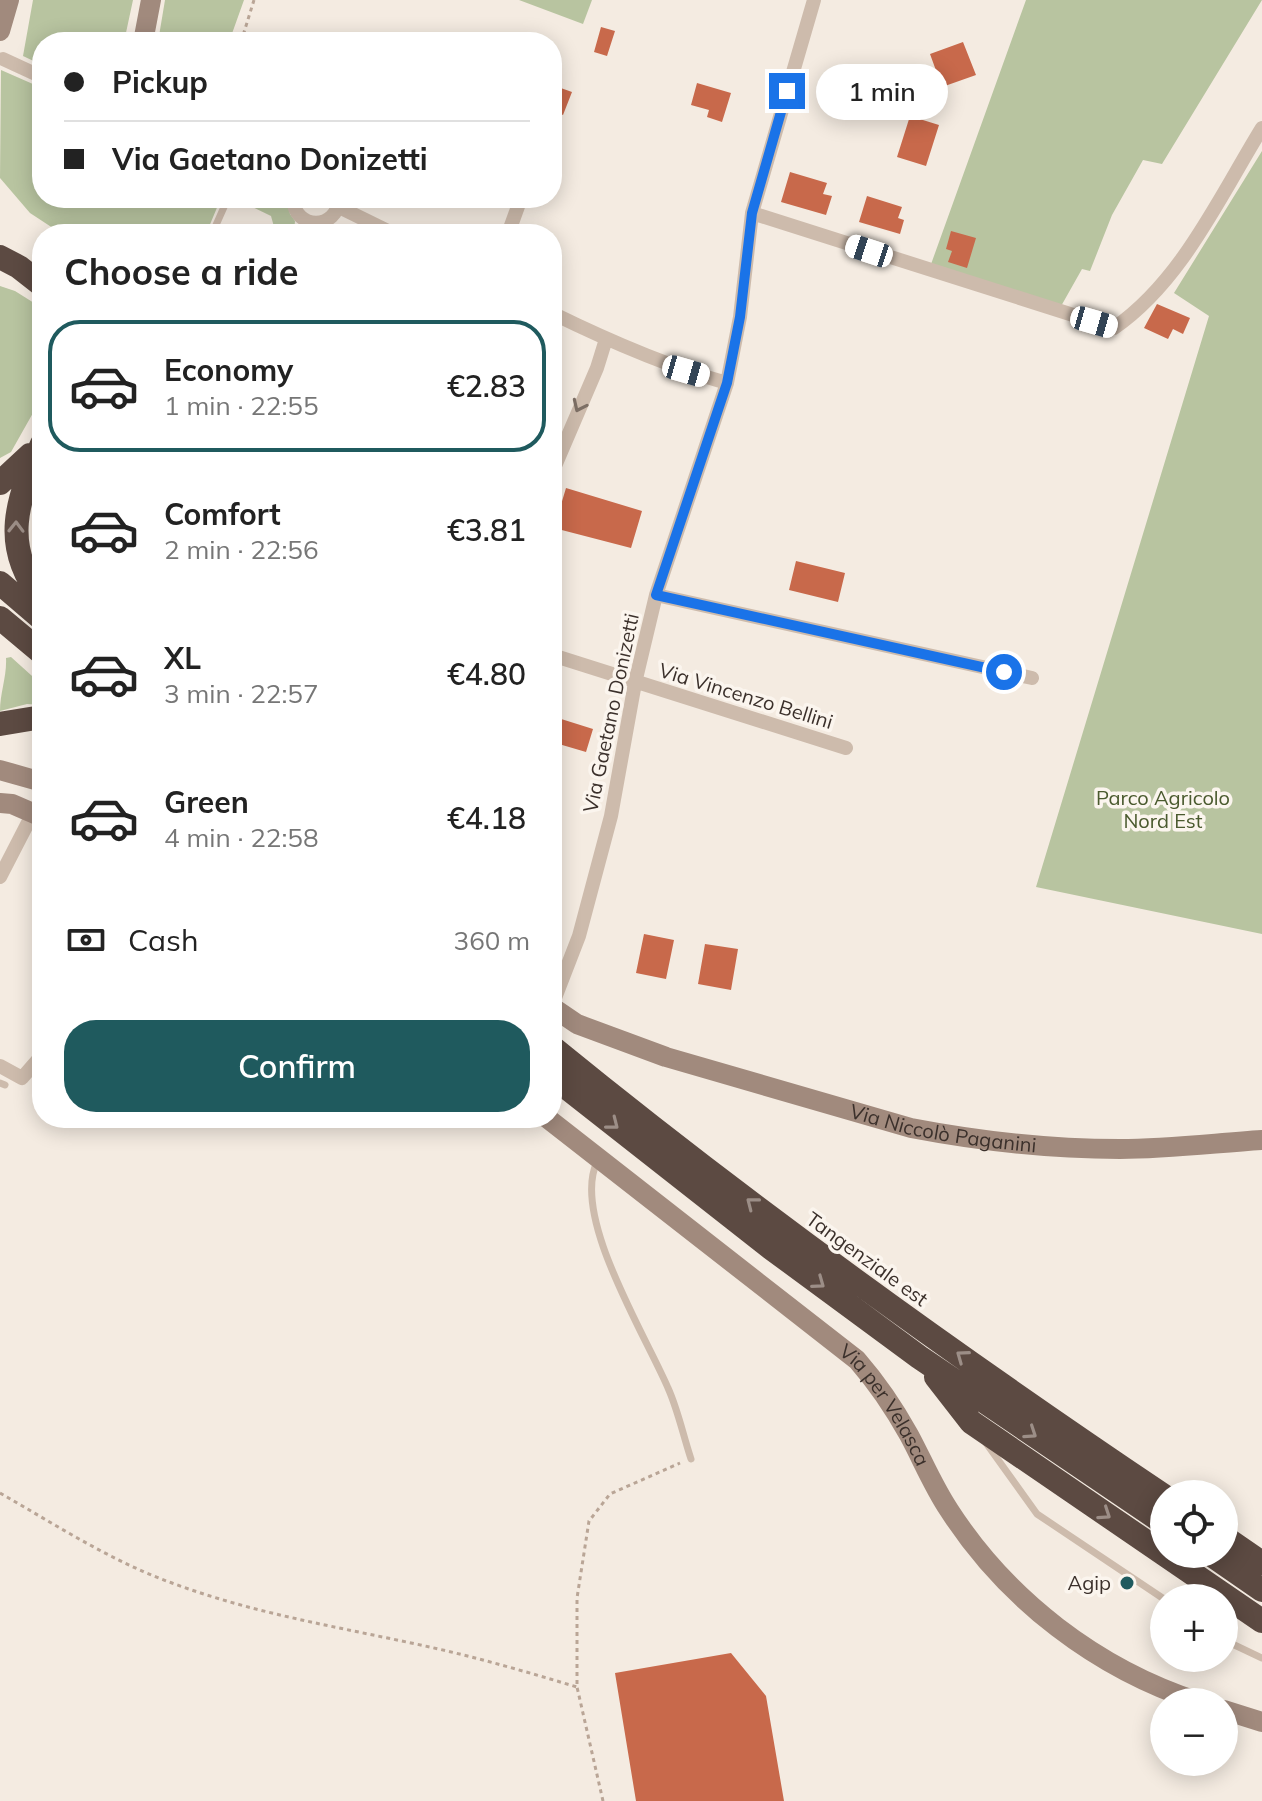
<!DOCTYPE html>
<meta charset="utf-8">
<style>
:root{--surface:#fff;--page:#f6f6f6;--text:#222;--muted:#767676;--line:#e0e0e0;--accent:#1f5a5e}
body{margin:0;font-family:Mulish,sans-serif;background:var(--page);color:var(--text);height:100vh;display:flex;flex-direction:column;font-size:30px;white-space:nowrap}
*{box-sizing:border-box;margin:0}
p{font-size:26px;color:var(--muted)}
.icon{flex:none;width:44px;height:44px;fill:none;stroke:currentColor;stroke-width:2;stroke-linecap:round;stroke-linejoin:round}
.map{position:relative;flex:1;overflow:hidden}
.drawer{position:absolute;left:32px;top:224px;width:530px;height:904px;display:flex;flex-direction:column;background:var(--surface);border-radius:32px;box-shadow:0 4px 20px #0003}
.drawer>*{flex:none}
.top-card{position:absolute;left:32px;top:32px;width:530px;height:176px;border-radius:32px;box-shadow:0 4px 20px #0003;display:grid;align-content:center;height:176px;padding:0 32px;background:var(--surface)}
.tools{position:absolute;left:1150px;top:1480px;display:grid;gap:16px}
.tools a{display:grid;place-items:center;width:88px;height:88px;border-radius:50%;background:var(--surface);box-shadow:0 4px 20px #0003;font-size:40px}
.end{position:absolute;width:36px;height:36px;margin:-18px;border:10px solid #1a73e8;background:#fff;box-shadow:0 0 0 4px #fff}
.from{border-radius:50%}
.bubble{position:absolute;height:56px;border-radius:28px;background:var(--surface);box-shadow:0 4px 20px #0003;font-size:26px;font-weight:600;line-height:56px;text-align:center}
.car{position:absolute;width:24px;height:48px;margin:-24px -12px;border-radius:10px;box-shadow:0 0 6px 2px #0007;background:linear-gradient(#fff 24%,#345 0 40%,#fff 0 76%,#345 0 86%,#fff 0)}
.top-card b{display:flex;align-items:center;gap:28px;height:76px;font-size:30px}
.top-card b+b{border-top:2px solid var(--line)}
.top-card i{width:20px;height:20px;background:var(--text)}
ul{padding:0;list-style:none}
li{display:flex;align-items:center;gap:24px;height:132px;margin:0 16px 12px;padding:0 16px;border:4px solid transparent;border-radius:32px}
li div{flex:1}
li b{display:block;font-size:30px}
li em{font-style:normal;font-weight:600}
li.active{border-color:var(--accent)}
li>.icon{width:72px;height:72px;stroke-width:1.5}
h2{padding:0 32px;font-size:36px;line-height:96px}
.pay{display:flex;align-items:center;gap:20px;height:88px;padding:0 32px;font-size:30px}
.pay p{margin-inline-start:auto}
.action{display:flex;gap:16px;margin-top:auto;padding:16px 32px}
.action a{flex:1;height:92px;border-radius:32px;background:var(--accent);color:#fff;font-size:32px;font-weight:600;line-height:92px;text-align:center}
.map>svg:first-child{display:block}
.green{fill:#b8c4a0}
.building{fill:#c8694b}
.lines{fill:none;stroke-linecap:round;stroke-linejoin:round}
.path{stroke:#b9a596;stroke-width:3;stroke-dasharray:4 4;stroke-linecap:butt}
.lane{stroke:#cdbbac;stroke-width:7}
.street{stroke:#cdbbac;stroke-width:14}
.secondary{stroke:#a18a7d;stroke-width:20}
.highway{stroke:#5c4a42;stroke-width:24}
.oneway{stroke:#7d6f65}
.oneway2{stroke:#9c8e87}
.route{stroke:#1a73e8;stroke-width:10}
.poi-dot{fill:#1f5a5e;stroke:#fbf5ee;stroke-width:3}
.labels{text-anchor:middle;stroke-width:7;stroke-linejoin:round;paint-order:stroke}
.street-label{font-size:20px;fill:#3b302b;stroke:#fbf5ee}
.park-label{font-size:20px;fill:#4a5a2e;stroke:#fbf5ee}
.poi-label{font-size:20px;fill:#3b302b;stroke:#fbf5ee;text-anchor:end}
</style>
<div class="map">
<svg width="1262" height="1801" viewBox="0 0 1262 1801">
<rect width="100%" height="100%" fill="#f4ebe1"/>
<path class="green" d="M33 0H133L124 42H42V65L23 56Z
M165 0H244L229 42H158Z
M519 0H592L583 24Z
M1026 0H1262L1162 164 1143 160 1112 215 1090 271 1082 269 1060 308 930 267Z
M1 70 42 88V198H221L206 234H62L30 213 0 178Z
M1262 151V934L1036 887 1209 316 1174 293Z
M243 198H287L290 214 295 221 294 232 288 234 281 231 276 234 271 216 242 202Z
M0 286 15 291 42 308V397L11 452 0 458Z
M11 657 42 685V705L27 704 0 711C0 693 7 676 6 658Z"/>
<path class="building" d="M601 27 615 31 607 56 594 52Z
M963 42 976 75 942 87 930 54Z
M697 83 731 93 722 122 707 117 709 110 691 105Z
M558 87 572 92 563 115 552 110Z
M910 116 939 125 926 166 897 157Z
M790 172 827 183 823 194 832 196 826 215 781 202Z
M867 196 902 207 898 218 904 220 900 234 859 222Z
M951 231 976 238 967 268 948 262 952 251 946 249Z
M1157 304 1190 318 1183 334 1173 329 1168 339 1144 328Z
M566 488 642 511 631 548 554 528Z
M796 561 845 573 838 602 789 590Z
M558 718 593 729 586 752 552 742Z
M644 934 674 940 666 979 636 973Z
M705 944 738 949 731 990 698 984Z
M731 1653 766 1696 784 1801H636L615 1673Z"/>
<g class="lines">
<path class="path" d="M241 42 254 0
M0 1493C56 1525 111 1561 172 1583 255 1614 339 1627 425 1646 476 1657 527 1672 577 1687
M603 1801 577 1687V1598L589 1521 610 1494 680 1463"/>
<path class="lane" d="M212 234 228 198
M302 234 307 222
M0 1083 5 1085
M597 1162C571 1216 645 1334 668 1388 678 1410 683 1435 691 1459
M986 1443 1037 1514 1164 1599
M1224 1640 1262 1658"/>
<path class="street" d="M3 59 42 77
M293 198C294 231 338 231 339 198
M339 207 394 234
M752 213 1114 328C1182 281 1220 196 1262 128
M508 234 521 198
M552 313C609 341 666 366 727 383
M552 473 597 368 606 339
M656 595 1032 678
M552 655 846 748
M0 877 33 813
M555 998 579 936 611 816 635 683 656 595 727 383 740 317 752 213 814 0
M0 1066 22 1078 42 1055"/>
<g class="secondary">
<path d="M0 31 9 0"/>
<path d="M143 42 151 0"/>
<path d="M0 770 42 782"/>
<path d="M0 803 12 804 42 817"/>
<path id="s1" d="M552 1007 577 1024 666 1057 911 1128C979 1141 1050 1149 1120 1149 1168 1149 1215 1143 1262 1140"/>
<path id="s2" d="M547 1118 857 1360C877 1383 894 1408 909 1435 922 1459 933 1486 949 1510 1007 1600 1097 1669 1199 1702"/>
<path d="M1224 1710 1262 1722"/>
</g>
<path class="highway" d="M0 257 19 267 42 285
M42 444C17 499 0 546 42 598
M0 483 30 455
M0 583 42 619
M0 618 42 653
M0 724 42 717
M552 1047C748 1207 954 1355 1164 1496
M552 1076 771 1248 919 1357 1164 1523
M936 1377 971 1422 1262 1621
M1224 1537 1262 1563
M1210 1554 1262 1590"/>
</g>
<defs><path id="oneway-chevron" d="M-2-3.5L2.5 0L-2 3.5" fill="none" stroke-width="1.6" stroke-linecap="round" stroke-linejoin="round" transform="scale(2)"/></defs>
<use class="oneway" href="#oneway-chevron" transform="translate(579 406) rotate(115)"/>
<g class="oneway2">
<use href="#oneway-chevron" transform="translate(16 527) rotate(-89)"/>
<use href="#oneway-chevron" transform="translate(613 1124) rotate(38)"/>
<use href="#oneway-chevron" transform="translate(752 1203) rotate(-142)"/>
<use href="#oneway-chevron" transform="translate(819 1283) rotate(36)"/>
<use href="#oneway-chevron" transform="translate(962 1356) rotate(-144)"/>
<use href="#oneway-chevron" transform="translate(1031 1433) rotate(34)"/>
<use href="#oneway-chevron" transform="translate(1105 1514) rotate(34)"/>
</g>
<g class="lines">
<path class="route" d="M787 91 752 213 740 317 727 383 656 595 1004 672"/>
</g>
<circle class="poi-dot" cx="1127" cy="1583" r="8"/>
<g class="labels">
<g class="street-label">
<text transform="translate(746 696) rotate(17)" y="7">Via Vincenzo Bellini</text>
<text transform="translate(611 713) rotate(-78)" y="7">Via Gaetano Donizetti</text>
<text dy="7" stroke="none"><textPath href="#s1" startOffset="412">Via Niccolò Paganini</textPath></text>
<text transform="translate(867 1259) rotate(36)" y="7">Tangenziale est</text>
<text dy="7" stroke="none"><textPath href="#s2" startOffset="446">Via per Velasca</textPath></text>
</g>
<g class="park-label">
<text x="1163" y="805">Parco Agricolo<tspan x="1163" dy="23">Nord Est</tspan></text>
</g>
<g class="poi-label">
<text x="1111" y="1590">Agip</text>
</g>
</g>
</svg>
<div class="tools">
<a><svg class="icon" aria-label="locate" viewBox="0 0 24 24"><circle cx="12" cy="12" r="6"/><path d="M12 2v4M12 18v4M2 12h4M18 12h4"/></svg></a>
<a>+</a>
<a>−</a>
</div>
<i class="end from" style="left:1004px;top:672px"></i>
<i class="end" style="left:787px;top:91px"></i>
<div class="bubble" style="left:816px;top:64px;width:132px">1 min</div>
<i class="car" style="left:869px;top:251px;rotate:288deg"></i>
<i class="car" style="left:1094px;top:322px;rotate:106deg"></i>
<i class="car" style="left:686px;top:371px;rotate:106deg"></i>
<div class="top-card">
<b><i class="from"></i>Pickup</b>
<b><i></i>Via Gaetano Donizetti</b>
</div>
<section class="drawer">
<h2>Choose a ride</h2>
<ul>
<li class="active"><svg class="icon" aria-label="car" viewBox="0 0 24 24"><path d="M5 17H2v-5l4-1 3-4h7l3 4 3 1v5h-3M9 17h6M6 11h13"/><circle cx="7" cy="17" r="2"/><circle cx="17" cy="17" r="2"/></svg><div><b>Economy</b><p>1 min · 22:55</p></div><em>€2.83</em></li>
<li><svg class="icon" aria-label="car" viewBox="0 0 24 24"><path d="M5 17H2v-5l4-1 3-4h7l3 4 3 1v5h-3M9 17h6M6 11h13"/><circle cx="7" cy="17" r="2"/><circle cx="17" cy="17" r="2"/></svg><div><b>Comfort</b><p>2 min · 22:56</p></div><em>€3.81</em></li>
<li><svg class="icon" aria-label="car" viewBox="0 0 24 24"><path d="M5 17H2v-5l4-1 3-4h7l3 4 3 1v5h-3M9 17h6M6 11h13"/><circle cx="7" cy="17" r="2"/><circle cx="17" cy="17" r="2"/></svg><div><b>XL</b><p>3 min · 22:57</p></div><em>€4.80</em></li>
<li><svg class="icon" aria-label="car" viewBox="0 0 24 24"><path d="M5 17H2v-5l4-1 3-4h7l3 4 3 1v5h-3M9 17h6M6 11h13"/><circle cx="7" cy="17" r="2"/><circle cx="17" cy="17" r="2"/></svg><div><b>Green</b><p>4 min · 22:58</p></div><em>€4.18</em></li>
</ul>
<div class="pay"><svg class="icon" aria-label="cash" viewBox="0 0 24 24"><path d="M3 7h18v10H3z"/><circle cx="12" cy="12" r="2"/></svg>Cash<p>360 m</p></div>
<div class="action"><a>Confirm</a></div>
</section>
</div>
